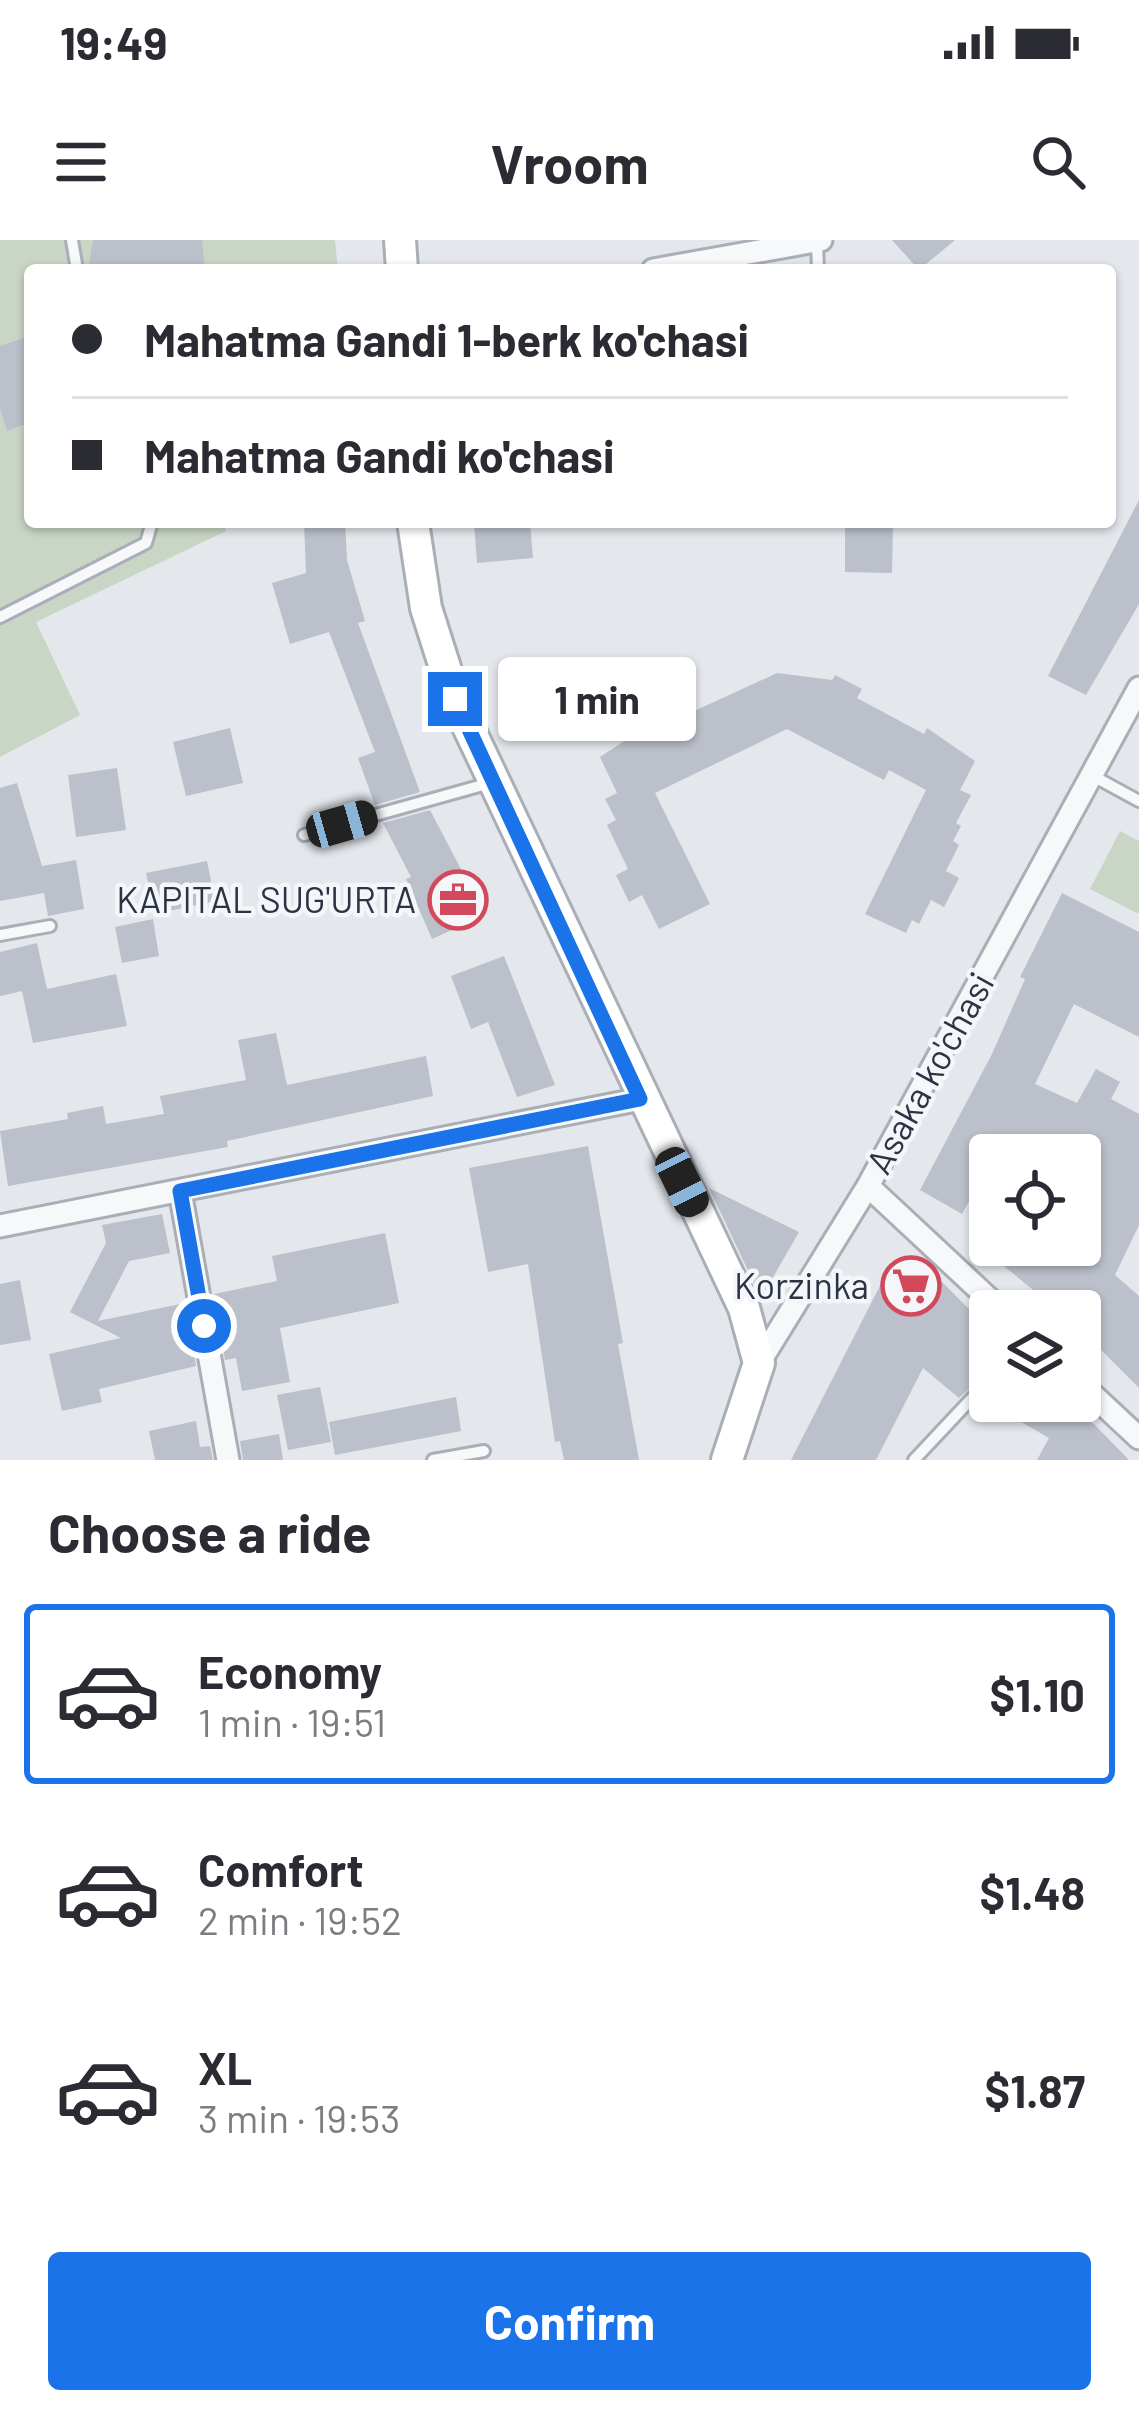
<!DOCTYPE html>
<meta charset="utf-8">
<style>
:root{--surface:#fff;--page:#f2f2f3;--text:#2b2b33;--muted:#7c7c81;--line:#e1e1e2;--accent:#1a73e8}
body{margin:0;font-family:Barlow,sans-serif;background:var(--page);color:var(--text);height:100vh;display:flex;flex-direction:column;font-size:45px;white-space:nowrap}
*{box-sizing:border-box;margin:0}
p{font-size:39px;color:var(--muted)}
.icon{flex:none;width:66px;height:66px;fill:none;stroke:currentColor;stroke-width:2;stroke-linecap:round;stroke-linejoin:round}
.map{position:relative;height:1220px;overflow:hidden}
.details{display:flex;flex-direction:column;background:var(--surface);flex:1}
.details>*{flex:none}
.top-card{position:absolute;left:24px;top:24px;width:1092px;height:264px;border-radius:12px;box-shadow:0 3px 9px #0004;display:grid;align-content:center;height:264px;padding:0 48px;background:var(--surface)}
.fabs{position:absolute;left:969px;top:894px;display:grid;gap:24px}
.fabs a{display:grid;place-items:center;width:132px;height:132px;border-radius:12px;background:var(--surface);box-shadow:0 3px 9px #0004;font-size:60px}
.end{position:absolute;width:54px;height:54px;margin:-27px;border:15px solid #1a73e8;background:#fff;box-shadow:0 0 0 6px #fff}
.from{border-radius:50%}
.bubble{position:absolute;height:84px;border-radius:12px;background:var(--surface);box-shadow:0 3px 9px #0004;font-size:39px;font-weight:700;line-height:84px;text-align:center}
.car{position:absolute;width:36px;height:72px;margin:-36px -18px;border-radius:15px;box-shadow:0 0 9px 3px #0007;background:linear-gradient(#222 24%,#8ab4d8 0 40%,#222 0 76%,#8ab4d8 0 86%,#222 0)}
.top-card b{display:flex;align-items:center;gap:42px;height:114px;font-size:45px}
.top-card b+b{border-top:3px solid var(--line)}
.top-card i{width:30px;height:30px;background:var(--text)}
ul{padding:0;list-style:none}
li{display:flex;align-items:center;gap:36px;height:180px;margin:0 24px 18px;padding:0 24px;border:6px solid transparent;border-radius:12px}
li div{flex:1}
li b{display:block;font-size:45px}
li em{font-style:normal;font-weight:700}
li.current{border-color:var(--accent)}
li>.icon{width:108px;height:108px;stroke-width:1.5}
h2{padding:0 48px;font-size:54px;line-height:144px}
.action{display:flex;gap:24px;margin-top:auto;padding:24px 48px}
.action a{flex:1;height:138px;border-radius:12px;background:var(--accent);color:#fff;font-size:48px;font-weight:700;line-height:138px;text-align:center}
.status{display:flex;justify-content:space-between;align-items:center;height:84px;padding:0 60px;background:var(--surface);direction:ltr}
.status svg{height:33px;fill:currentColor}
header{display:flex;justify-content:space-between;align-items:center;height:156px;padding:0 48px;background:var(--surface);font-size:54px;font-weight:700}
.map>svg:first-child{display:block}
.green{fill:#c9d6c5}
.building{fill:#bbc0ca}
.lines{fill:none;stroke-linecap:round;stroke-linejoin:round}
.lane-casing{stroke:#a9aeb7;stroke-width:16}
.street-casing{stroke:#a9aeb7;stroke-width:27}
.secondary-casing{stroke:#a9aeb7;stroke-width:36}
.lane{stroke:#f7f8fa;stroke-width:10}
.street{stroke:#f7f8fa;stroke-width:21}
.secondary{stroke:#fff;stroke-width:30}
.route{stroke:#1a73e8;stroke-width:15}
.labels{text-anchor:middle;stroke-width:9;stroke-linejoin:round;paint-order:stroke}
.poi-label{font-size:36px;fill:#2b3445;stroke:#f4f6f9;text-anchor:end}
.street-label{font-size:36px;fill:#2b3445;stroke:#f4f6f9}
</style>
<div class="status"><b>19:49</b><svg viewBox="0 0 49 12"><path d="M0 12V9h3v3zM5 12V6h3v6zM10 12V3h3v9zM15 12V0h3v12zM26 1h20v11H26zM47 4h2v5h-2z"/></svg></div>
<header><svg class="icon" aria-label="menu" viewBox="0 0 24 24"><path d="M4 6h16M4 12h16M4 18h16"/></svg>Vroom<svg class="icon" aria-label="search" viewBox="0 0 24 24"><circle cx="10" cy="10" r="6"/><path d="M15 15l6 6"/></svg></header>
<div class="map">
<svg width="1139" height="1220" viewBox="0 0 1139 1220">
<rect width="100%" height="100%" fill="#e4e7ec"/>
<path class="green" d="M0 0H335L338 30H30V282H223L226 291 36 382 80 475 0 517Z
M1120 591 1139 601V674L1090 649Z"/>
<path class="building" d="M93 0H202L205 30H88Z
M892 0H955L919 30Z
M30 96V182L7 191 0 168V106Z
M1139 260V364L1086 455 1048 436Z
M304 282H345L347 320 365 381 358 383 420 552 375 565 358 518 375 512 329 392 290 404 272 343 306 333Z
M474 282H530L533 318 477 323Z
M845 285 893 286 892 333 845 332Z
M777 433 832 440 835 435 862 449 857 458 924 494 927 488 975 521 960 550 971 555 956 583 961 586 953 601 959 605 946 631 959 638 944 667 931 660 919 684 912 680 906 693 865 674 926 550 889 530 884 540 787 489 655 553 710 664 659 689 642 655 629 662 616 635 628 629 607 585 616 580 605 559 617 553 600 517 650 484 653 490Z
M230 488 243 543 186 556 173 502Z
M117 528 126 590 76 597 68 535Z
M17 543 42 626 76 620 84 669 48 676 44 653 0 661V548Z
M430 570 485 675 432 699 406 639 411 637 383 583Z
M207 621 215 661 155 674 146 633Z
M1062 653 1139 692V797L1074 764 1035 844 1077 863 1096 829 1120 842 1111 859 1139 874V985L1115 1035 1139 1056V1148L1080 1089V1071H1059L994 1018 1005 1005H1080V915H1043L1004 897 962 974 920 950 992 814 1025 739 1020 737Z
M153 679 159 716 122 723 115 687Z
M37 703 47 749 116 734 127 786 33 803 22 751 0 756V712Z
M504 716 555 845 517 857 488 782 471 789 451 736Z
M276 793 287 845 426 816 433 856 227 901 228 907 8 946 0 891 68 879 67 873 103 866 106 884 164 874 160 856 246 840 238 800Z
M588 906 623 1103 618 1104 639 1220H564L560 1201 555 1202 528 1024 488 1032 469 928Z
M709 948 799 992 761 1058Z
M162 974 170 1013 129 1021 98 1081 185 1063 196 1126 99 1149 102 1162 62 1171 49 1114 121 1098 70 1072 106 1003 102 985Z
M385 993 399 1063 280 1088 290 1142 242 1151 236 1118 225 1120 214 1054 277 1041 272 1016Z
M908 1021 925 1025 990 1090V1129L959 1158 923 1128 876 1220H791L886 1034Z
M20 1040 31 1100 0 1105V1044Z
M320 1147 331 1202 288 1210 277 1155Z
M990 1153V1161H1053L1094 1184 1129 1220H1037L1049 1198 983 1160Z
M456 1157 461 1191 335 1215 329 1182Z
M196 1181 200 1207 210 1206 213 1220H155L149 1191Z
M279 1194 283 1220H243L240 1201Z"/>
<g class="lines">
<g class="lane-casing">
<path id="lane" d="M72 0 77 30
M817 3 818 30
M0 377 146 303 152 282
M1093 536 1139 561
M304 595 490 543
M0 695 50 686
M433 1220 484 1211
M914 1220 990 1139"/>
</g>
<g class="street-casing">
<path id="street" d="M653 30 821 0
M868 946 1002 1071
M180 951 228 1220
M0 986 641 859
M759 1123 868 946 1139 448
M1080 1143 1139 1198"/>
</g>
<g class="secondary-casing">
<path id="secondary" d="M400 0 402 30
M413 282 426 368 455 459 744 1068 759 1123 727 1220"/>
</g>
<use href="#lane" class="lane"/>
<use href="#street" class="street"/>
<use href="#secondary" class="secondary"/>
</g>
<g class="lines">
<path class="route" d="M204 1086 180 951 640 859 455 459"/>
</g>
<defs>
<g id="office-ring" transform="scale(3)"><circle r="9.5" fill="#f4f6f9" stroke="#d1495b" stroke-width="1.5"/><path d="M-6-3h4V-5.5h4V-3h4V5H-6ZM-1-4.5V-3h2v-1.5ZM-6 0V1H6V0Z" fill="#d1495b"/></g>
<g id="supermarket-ring" transform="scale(3)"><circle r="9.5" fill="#f4f6f9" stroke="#d1495b" stroke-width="1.5"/><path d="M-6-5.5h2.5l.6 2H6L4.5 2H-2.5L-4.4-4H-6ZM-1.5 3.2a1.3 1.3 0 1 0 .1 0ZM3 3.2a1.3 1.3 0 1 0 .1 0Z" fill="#d1495b"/></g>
</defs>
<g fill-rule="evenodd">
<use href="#office-ring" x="458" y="660"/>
<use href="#supermarket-ring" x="911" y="1046"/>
</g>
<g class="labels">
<g class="poi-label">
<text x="416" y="673">KAPITAL SUG'URTA</text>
<text x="869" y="1059">Korzinka</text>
</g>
<g class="street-label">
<text transform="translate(930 833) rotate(-61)" y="13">Asaka ko'chasi</text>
</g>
</g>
</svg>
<div class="fabs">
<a><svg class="icon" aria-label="locate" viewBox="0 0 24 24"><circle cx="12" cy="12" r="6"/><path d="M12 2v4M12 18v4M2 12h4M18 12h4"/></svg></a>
<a><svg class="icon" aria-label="layers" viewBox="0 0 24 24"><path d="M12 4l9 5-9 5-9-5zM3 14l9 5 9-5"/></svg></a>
</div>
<i class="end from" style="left:204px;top:1086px"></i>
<i class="end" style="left:455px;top:459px"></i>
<div class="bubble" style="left:498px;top:417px;width:198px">1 min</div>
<i class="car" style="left:342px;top:584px;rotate:74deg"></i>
<i class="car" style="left:682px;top:942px;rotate:154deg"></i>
<div class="top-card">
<b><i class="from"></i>Mahatma Gandi 1-berk ko'chasi</b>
<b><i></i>Mahatma Gandi ko'chasi</b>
</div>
</div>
<section class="details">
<h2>Choose a ride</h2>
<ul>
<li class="current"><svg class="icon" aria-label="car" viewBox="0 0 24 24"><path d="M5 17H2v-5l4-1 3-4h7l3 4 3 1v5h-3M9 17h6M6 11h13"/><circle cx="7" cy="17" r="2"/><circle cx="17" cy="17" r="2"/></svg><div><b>Economy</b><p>1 min · 19:51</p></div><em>$1.10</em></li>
<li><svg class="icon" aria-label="car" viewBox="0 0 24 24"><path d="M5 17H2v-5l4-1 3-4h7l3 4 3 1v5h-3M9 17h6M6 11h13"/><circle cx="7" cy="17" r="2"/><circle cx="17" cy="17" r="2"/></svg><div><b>Comfort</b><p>2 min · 19:52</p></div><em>$1.48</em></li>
<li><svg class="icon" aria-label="car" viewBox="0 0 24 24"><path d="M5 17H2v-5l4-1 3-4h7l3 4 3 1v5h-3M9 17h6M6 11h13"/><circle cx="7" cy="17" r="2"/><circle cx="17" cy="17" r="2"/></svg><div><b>XL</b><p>3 min · 19:53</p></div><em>$1.87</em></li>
</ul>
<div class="action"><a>Confirm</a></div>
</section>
